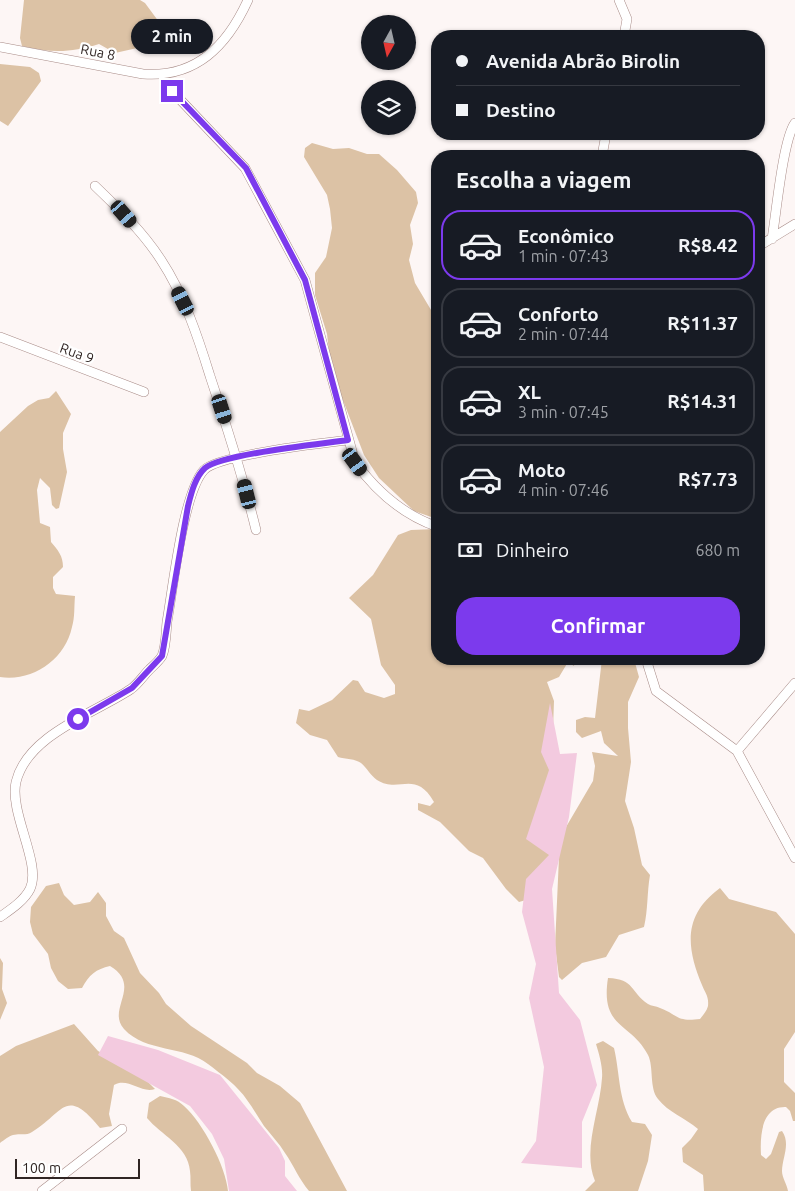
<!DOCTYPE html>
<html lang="pt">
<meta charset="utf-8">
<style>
:root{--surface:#171b24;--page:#20242c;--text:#f1f3f6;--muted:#9ea1a6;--line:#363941;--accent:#7c3aed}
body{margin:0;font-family:Ubuntu,sans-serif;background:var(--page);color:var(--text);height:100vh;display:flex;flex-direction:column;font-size:19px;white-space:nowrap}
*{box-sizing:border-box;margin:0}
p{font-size:16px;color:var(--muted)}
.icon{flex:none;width:28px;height:28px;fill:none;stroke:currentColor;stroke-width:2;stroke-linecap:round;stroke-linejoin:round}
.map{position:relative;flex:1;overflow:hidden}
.side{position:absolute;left:431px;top:150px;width:334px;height:515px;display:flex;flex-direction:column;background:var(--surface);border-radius:20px;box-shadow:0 1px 4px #0004}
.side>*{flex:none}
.top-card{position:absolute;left:431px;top:30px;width:334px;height:110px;border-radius:20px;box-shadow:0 1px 4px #0004;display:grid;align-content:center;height:110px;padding:0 25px;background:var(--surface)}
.needle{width:32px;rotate:188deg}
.tools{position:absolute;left:361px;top:15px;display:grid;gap:10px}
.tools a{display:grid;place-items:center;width:55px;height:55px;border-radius:50%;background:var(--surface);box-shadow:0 1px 4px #0004;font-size:25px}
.scale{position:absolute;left:15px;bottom:12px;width:125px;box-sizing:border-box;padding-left:5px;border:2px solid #302523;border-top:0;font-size:14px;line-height:18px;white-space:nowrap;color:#302523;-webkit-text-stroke:4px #fff;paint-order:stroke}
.end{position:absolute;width:22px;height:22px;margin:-11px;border:6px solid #7c3aed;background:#fff;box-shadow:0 0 0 2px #fff}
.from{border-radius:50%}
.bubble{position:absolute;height:35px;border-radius:18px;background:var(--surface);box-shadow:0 1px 4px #0004;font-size:16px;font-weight:600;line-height:35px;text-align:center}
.car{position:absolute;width:15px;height:30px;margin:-15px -8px;border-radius:6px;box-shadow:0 0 4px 1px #0007;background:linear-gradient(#222 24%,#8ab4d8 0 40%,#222 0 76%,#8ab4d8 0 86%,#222 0)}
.top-card b{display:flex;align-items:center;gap:18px;height:48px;font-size:19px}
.top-card b+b{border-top:1px solid var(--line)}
.top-card i{width:12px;height:12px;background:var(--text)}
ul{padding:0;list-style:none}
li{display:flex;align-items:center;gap:15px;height:70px;margin:0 10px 8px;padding:0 15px;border:2px solid var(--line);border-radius:20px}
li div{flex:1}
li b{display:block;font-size:19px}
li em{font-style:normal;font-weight:600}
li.on{border-color:var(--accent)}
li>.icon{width:45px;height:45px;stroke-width:1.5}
h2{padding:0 25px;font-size:22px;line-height:60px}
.pay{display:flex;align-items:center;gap:12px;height:55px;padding:0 25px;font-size:19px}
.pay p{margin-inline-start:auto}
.primary-button{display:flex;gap:10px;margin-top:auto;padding:10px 25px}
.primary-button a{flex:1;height:58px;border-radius:20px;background:var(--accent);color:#fff;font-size:20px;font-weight:600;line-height:58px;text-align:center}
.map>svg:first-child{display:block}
.green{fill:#dcc2a5}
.water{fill:#f3cadf}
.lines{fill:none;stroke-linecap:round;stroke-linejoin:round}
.minor-casing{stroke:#a88b87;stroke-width:10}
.minor{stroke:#fff;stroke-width:9}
.route{stroke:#7c3aed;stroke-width:6}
.labels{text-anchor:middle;stroke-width:4.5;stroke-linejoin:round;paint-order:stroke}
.street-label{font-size:14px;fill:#302523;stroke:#fff}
</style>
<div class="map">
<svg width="795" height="1191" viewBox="0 0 795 1191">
<rect width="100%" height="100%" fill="#fdf6f5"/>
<path class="green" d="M24 0H140L145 3 159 22 155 44 115 53 99 44C71 53 50 53 22 46L20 38Z
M0 64 30 67 39 73 41 81 8 126 0 121Z
M312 143 333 149 349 148 367 154H379L397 170 416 192 418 203 410 225 413 244 409 260 415 283 437 320V519L414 511 379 478 364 455 331 369 327 334 315 295V273L326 257 332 228 330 209 327 195 304 157 305 148Z
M56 391 71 414 63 433V449L67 472 59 508 56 509 52 505 50 488 40 478 37 490 40 523 50 527 51 542C58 550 63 556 63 567L53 577V588L56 594 75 596C74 607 75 617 72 627 65 660 32 682 0 677V432L28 406 38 400 49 398Z
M437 529 438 659H575L574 666 568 662 559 677 547 682 554 701 553 729 566 827 593 781 595 766 592 752 618 756 604 743 601 731 582 738 576 732V720L585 717 595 718 602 659H634L639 677 628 702V728L631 762 625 801 634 828 642 865 650 875C647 892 648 911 644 927L619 935 606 957 582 963 562 980 559 977 555 946 559 857 526 900 519 902 506 889 483 858 469 851 440 822 418 810V803L430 806 434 802C415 769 399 794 377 780 371 776 367 768 361 763 356 759 345 759 338 757L327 740 310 735 296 723 299 709 309 711 332 700 353 680 358 681 365 692 384 698 395 694V685L381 665 371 619 349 598 373 575 398 535 411 530Z
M59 883 64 895 74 905 90 902 98 892 106 903V916L114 931 124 938 140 973 159 993 166 1004 191 1026 247 1063 257 1073 280 1086 300 1103 347 1191H309C299 1179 294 1166 285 1153 279 1143 271 1135 264 1126 258 1117 253 1108 247 1100 238 1086 221 1074 208 1064 184 1045 146 1053 124 1029 106 1009 143 986 110 966 96 969 89 975 82 988L68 989 58 981 51 968 48 954 33 934 30 922 31 907 46 886Z
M720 888 729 899 776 912 795 934V1032L784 1049V1082L795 1093V1121H793L790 1111 786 1107C761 1106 760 1137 761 1155L766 1159 771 1154 779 1132 782 1131C791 1144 782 1158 782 1171 782 1178 787 1184 788 1191H704L703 1175 683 1162 682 1148 691 1139 698 1129C685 1118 668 1112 658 1099 649 1088 654 1067 648 1055 631 1022 600 1029 608 978 635 979 630 992 648 1004 651 1006 656 1006 660 1008 679 1015 675 1022 700 1019 703 1015 707 1011 708 1006 709 996 705 993 702 985 686 947 683 915 720 888Z
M0 958 3 963 2 989 7 1003 0 1020Z
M74 1024 98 1051 138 1072 155 1089C141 1094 128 1077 114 1085L109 1114 112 1126 100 1128C65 1085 63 1114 32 1132 26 1136 20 1133 13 1135 9 1136 4 1140 0 1143V1056L16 1046Z
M603 1041 614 1048C620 1073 618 1099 632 1122L645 1124 652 1135 648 1161 638 1191H585L595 1181C582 1150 600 1111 602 1078 603 1067 599 1054 596 1044Z
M160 1096C169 1098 177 1099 184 1106 203 1123 226 1167 228 1191H191C190 1184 191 1178 190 1171 188 1146 161 1135 147 1118L149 1103Z"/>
<path class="water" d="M550 703 560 754 577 753 569 817 552 889 559 993 580 1020 597 1085 582 1122V1168L521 1163 536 1141 544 1067 529 998 536 964 522 912 526 879 549 855 526 839 549 770 541 752Z
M108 1036 158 1050 220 1075 279 1148 285 1161V1176L297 1191H229L224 1159 212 1134 190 1106 98 1055Z"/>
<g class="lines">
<g class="minor-casing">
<path id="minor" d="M619 0 627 19 624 36
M0 47 143 74C196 78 227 46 248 0
M172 91 245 168 305 280 355 462C376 491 403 515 438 527
M602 156 606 134
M95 186C119 209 143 232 161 260 184 295 198 337 210 376 227 427 243 477 256 530
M772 239C776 215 783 139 795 123
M759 246 795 224
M0 337 144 392
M646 659 656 691 737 751 795 858
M737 751 795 683
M0 917C10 910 24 901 30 889 42 864 9 813 16 782 27 735 95 713 131 689 138 684 143 676 149 670 153 666 159 661 162 656 166 647 166 632 167 622 173 588 183 493 204 470 218 455 323 443 348 440
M42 1191 122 1129"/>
</g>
<use href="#minor" class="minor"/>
</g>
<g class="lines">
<path class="route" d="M78 719 132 688 162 656 188 506C191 494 195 477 205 468 222 454 321 444 348 440L305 280 246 168 172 91"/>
</g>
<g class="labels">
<g class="street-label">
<text transform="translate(98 52) rotate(11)" y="5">Rua 8</text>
<text transform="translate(77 353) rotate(20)" y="5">Rua 9</text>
</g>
</g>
</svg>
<div class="tools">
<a><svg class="needle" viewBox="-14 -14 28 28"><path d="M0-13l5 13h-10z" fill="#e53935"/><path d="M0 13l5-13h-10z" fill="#9ea1a6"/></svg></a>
<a><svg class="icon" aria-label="layers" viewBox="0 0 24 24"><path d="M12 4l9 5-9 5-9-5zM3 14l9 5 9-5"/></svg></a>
</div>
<div class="scale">100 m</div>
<i class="end from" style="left:78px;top:719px"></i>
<i class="end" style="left:172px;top:91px"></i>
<div class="bubble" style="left:131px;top:19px;width:82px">2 min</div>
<i class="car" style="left:124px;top:214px;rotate:139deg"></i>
<i class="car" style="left:183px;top:301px;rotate:333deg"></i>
<i class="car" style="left:222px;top:409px;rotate:162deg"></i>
<i class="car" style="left:355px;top:462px;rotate:144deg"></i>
<i class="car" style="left:247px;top:494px;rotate:346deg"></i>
<div class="top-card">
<b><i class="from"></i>Avenida Abrão Birolin</b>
<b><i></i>Destino</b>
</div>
<section class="side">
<h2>Escolha a viagem</h2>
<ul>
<li class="on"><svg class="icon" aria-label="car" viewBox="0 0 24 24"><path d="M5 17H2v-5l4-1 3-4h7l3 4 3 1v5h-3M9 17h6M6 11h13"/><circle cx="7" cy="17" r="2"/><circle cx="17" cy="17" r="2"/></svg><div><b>Econômico</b><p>1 min · 07:43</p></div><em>R$8.42</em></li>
<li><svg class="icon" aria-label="car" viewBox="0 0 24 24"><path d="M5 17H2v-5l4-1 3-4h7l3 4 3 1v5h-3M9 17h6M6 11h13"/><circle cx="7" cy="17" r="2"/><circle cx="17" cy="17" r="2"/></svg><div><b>Conforto</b><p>2 min · 07:44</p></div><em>R$11.37</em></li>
<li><svg class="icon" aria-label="car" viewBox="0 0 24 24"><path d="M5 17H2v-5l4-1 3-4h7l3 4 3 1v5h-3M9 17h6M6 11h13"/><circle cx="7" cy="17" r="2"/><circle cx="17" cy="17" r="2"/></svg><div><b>XL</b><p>3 min · 07:45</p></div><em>R$14.31</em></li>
<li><svg class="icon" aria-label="car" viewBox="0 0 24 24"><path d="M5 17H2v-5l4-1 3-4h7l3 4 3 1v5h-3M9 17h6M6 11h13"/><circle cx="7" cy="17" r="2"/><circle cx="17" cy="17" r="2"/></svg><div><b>Moto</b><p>4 min · 07:46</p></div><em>R$7.73</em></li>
</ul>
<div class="pay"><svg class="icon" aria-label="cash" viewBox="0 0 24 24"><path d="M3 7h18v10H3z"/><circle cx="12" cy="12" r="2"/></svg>Dinheiro<p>680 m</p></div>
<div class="primary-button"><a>Confirmar</a></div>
</section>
</div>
